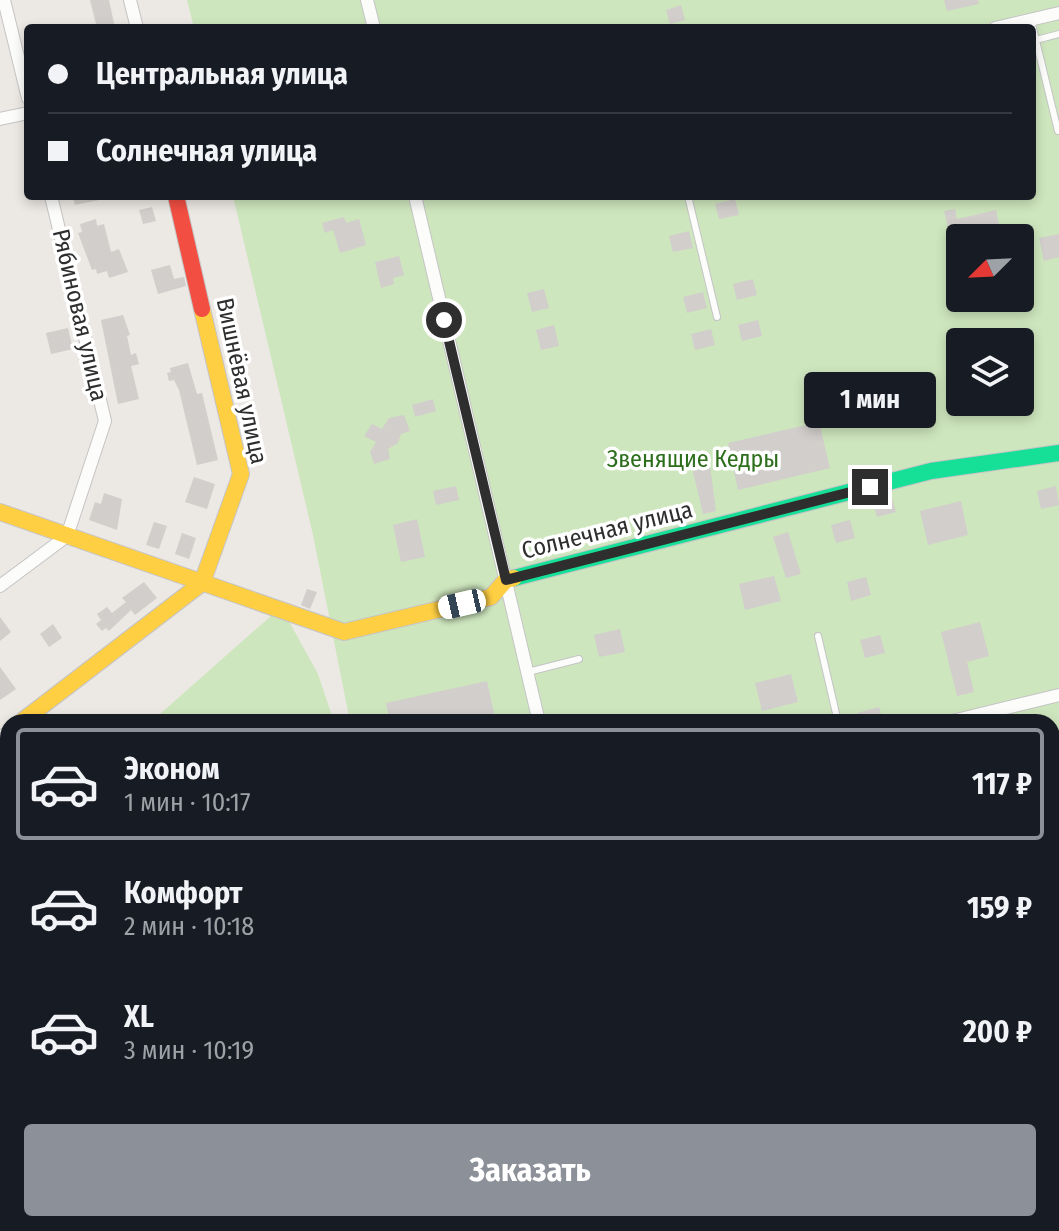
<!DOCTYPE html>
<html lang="ru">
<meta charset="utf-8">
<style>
:root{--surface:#171b24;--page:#242831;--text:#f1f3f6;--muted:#9ea1a6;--line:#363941;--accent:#8c9099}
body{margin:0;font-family:"Fira Sans Condensed",sans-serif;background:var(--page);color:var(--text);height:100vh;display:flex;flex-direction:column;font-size:30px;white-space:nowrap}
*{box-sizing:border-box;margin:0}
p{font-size:26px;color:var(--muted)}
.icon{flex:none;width:44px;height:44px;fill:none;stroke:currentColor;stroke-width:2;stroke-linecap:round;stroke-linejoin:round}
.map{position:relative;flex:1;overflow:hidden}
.panel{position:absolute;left:0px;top:714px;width:1060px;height:518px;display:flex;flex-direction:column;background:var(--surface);border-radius:24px 24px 0 0;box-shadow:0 4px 12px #0003}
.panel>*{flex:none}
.top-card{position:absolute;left:24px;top:24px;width:1012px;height:176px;border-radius:8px;box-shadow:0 4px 12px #0003;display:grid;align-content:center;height:176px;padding:0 24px;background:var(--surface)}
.needle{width:52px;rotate:246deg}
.buttons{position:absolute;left:946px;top:224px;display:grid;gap:16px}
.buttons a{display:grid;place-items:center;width:88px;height:88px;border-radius:8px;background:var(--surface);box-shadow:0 4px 12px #0003;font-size:40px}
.end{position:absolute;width:36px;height:36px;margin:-18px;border:10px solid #2e2e2e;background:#fff;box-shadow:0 0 0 4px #fff}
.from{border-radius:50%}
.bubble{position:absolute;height:56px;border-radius:8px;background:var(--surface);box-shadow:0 4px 12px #0003;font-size:26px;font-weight:700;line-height:56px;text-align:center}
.car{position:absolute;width:24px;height:48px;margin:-24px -12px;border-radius:10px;box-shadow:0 0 6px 2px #0007;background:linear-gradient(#fff 24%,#345 0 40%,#fff 0 76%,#345 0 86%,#fff 0)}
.top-card b{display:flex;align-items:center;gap:28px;height:76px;font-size:30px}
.top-card b+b{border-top:2px solid var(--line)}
.top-card i{width:20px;height:20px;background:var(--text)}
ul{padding:14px 0 0;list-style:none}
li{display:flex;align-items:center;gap:24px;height:112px;margin:0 16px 12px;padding:0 8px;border:4px solid transparent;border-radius:8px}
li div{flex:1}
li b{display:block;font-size:30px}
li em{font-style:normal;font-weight:700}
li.selected{border-color:var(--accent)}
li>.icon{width:72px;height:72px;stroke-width:1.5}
.cta{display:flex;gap:16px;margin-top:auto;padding:16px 24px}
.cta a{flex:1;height:92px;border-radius:8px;background:var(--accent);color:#fff;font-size:32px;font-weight:700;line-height:92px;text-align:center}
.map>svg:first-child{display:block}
.green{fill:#cee6be;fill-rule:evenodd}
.building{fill:#d1cecb}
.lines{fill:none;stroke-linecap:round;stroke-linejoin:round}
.lane-casing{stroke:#c5c4c5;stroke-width:8}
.street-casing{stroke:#c5c4c5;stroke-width:14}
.fast-casing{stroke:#c5c4c5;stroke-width:18}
.slow-casing{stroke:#c5c4c5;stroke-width:18}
.jam-casing{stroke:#c5c4c5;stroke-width:18}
.lane{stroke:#fcfcfb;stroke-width:6}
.street{stroke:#fcfcfb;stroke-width:12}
.fast{stroke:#16e098;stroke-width:16}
.slow{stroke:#ffcf43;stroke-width:16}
.jam{stroke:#f24e42;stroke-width:16}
.route{stroke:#2e2e2e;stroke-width:10}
.labels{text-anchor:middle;stroke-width:7;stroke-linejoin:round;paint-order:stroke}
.street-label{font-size:24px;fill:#2e2e2e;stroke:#fff}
.park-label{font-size:24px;fill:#2c6e1b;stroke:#fff}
</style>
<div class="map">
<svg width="1059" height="1231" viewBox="0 0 1059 1231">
<rect width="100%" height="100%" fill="#ece8e4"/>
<path class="green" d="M187 0H1059V1231H210L207 1224H1052V722H350L313 535 233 196H1032V28H194ZM960 238H1020V298H960ZM960 342H1020V402H960Z
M281 607 318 674 334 722H151Z
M8 817V1216L0 1211V824Z
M21 1224H188L185 1231H31Z"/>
<path class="building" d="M90 0H109L115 28H97Z
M944 0H978L979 4 947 11Z
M681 5 685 20 670 24 666 10Z
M72 196H98L99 200 75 205Z
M735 199 739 215 719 219 715 204Z
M152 207 156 221 143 224 139 210Z
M955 209 957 219 996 210 999 225 950 235 944 211Z
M344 217 346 223 359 219 366 245 340 253 333 230 325 233 322 223Z
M96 219 97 226 104 224 111 252 119 249 128 272 109 278 107 271 97 274 96 269 92 270 78 233 82 232 80 224Z
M689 231 693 248 673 252 669 236Z
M1059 234V257L1044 261 1039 238Z
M399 256 404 275 393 278 394 284 381 288 375 262Z
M170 265 174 279 184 277 186 286 158 294 151 270Z
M753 279 757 295 737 300 733 284Z
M544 289 549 308 532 312 527 293Z
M703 292 707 308 687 313 683 297Z
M123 315 130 335 127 336 131 355 136 353 139 364 131 366 139 399 118 404 101 320Z
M758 320 762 336 742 341 738 325Z
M554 325 559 346 541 350 536 330Z
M68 328 73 349 51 354 46 333Z
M711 329 715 345 695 350 691 334Z
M188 363 197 394 202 393 218 460 197 465 179 390 174 380 169 381 167 373 171 372 170 368Z
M433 399 436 411 415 417 412 405Z
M404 415 410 431 401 434 398 443 388 449 390 459 374 464 370 452 376 442 364 436 372 424 382 429 389 418Z
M819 422 830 468 738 490 728 443Z
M709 458 716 511 703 514 691 463Z
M194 477 215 484 207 509 185 502Z
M456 486 459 500 436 505 433 491Z
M1056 486 1059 505 1041 509 1037 491Z
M104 493 122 499 117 530 89 520 95 502 101 504Z
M891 494 896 512 877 517 872 499Z
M961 501 968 535 928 545 920 511Z
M417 519 425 557 401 562 393 525Z
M850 520 855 538 836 543 831 525Z
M154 522 167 526 159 549 146 545Z
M788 532 801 574 786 578 773 537Z
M182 533 196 538 189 559 175 554Z
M774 576 781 601 745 610 739 584Z
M866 577 871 595 851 601 847 582Z
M144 582 157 598 135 615 131 610 109 631 106 628 102 631 96 624 101 620 97 614 107 607 112 613 126 602 122 598Z
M307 589 317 592 310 609 301 605Z
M0 617 11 632 0 641Z
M980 622 989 656 967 662 974 692 957 696 941 632Z
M53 624 62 638 49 647 40 634Z
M620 629 625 652 599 657 594 635Z
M880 635 885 653 865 658 860 640Z
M0 667 16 689 0 700Z
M791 674 798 702 762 711 755 683Z
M487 681 496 722H390L386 703Z
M879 707 883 722H859L857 713Z"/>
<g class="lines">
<g class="lane-casing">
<path id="lane" d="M1031 20 1058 131
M1036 40 1059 34
M688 196 717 317
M818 636 838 722
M528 672 579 659
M1052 968 1059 966
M856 1224 857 1231
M474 1231 480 1224
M582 1231 584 1224"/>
</g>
<g class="street-casing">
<path id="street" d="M4 0 28 98
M130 0 137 28
M367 0 374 28
M995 28 1059 13
M0 119 28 113
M415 196 539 722
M0 586 67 536 105 421 51 196
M948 722 1059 695
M0 738 8 732"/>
</g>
<g class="fast-casing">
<path id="fast" d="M514 578 931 471 1059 453"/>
</g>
<g class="slow-casing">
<path id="slow" d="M0 512 344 632 491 597 506 580 514 578
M21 722 202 583 241 474 202 309"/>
</g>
<g class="jam-casing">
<path id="jam" d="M176 196 202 309"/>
</g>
<use href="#lane" class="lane"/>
<use href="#street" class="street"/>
<use href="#fast" class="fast"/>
<use href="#slow" class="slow"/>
<use href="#jam" class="jam"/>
</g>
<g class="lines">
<path class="route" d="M444 320 506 580 870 487"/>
</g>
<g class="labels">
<g class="street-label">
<text transform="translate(80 315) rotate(77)" y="8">Рябиновая улица</text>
<text transform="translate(242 381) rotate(78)" y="8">Вишнёвая улица</text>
<text transform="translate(607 530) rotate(-14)" y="8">Солнечная улица</text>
</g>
<g class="park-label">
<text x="693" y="467">Звенящие Кедры</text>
</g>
</g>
</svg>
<div class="buttons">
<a><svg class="needle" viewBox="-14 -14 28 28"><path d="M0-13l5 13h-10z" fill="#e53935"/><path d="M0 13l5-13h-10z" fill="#9ea1a6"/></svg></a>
<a><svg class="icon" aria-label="layers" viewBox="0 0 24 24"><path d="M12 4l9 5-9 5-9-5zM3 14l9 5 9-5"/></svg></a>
</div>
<i class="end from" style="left:444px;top:320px"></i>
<i class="end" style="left:870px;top:487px"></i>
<div class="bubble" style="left:804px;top:372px;width:132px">1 мин</div>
<i class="car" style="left:462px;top:604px;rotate:257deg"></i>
<div class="top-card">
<b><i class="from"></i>Центральная улица</b>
<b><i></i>Солнечная улица</b>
</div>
<section class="panel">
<ul>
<li class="selected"><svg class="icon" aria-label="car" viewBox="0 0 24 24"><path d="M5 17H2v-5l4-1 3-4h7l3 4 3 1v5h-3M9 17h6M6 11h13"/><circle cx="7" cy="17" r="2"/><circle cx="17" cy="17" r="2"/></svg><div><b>Эконом</b><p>1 мин · 10:17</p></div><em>117 ₽</em></li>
<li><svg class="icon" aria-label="car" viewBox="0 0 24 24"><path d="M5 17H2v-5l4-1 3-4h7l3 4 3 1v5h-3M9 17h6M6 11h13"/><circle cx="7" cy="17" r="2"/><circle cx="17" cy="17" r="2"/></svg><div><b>Комфорт</b><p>2 мин · 10:18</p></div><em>159 ₽</em></li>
<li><svg class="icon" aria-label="car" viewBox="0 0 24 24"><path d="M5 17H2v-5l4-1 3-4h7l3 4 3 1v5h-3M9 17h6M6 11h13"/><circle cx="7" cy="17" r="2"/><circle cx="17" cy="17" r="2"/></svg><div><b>XL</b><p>3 мин · 10:19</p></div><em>200 ₽</em></li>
</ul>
<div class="cta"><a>Заказать</a></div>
</section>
</div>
